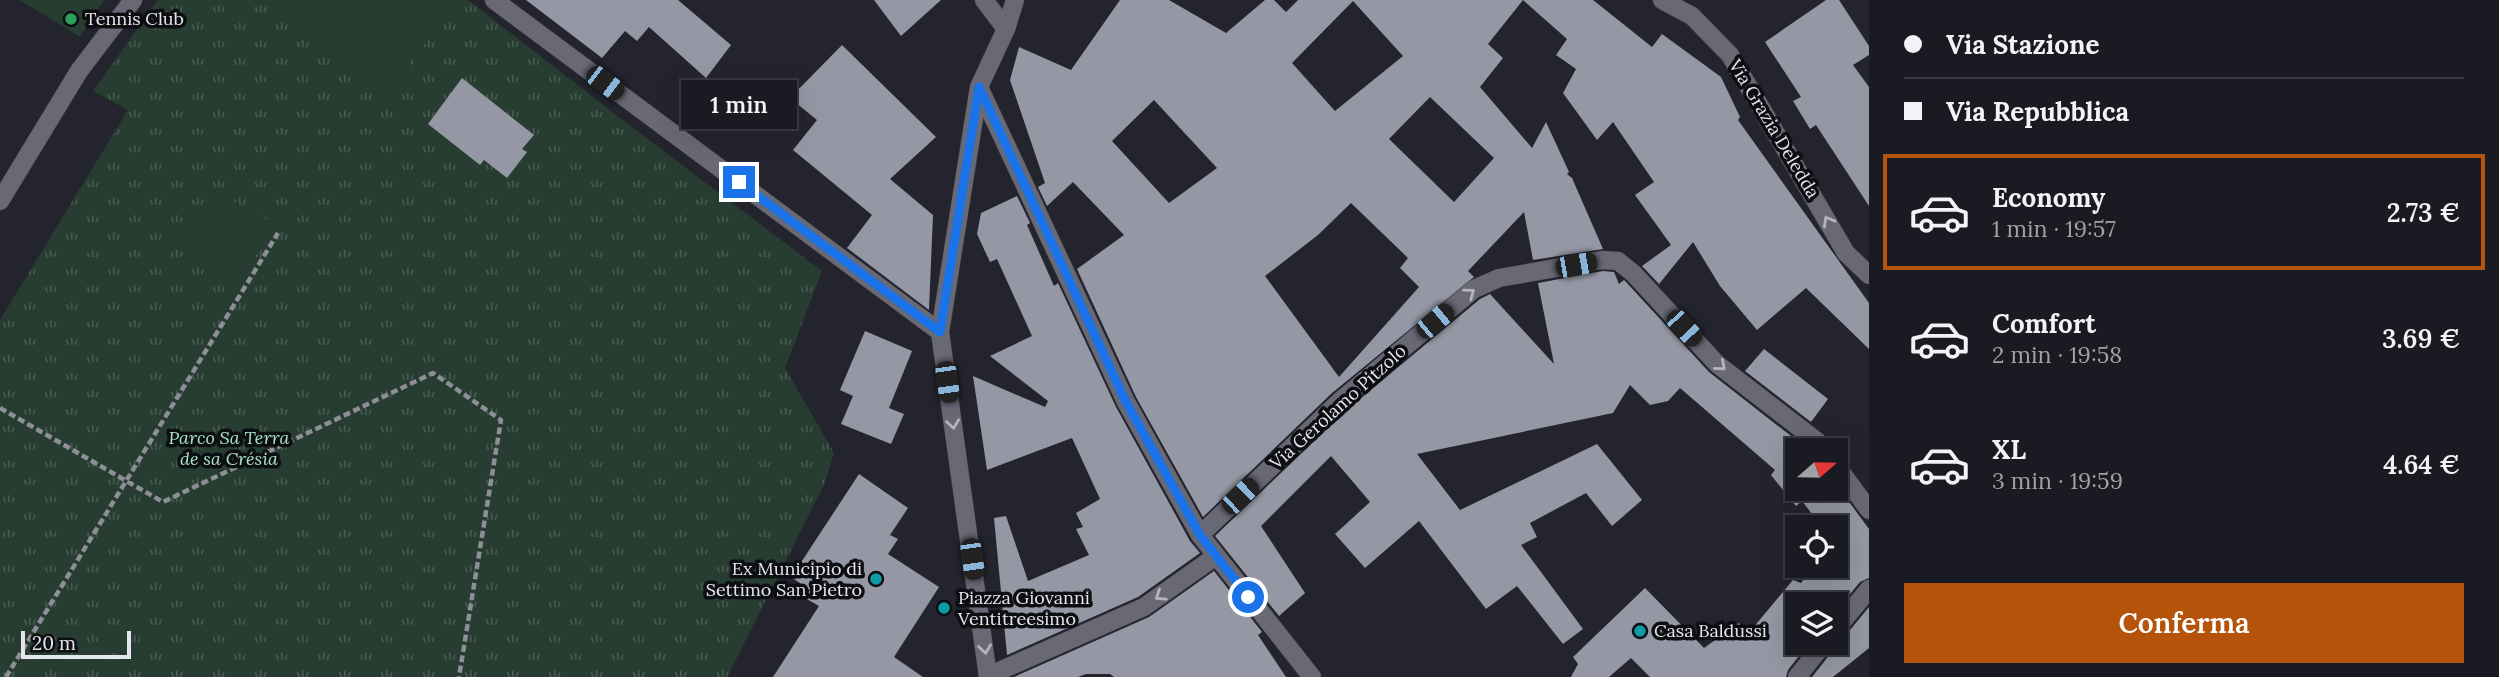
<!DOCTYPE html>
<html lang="it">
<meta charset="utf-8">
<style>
:root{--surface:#1a1b22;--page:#27282f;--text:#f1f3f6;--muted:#9fa1a5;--line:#383940;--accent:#b45309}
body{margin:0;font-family:Lora,serif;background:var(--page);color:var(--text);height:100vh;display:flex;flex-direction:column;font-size:26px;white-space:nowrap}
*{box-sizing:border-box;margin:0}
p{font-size:23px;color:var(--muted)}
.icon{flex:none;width:38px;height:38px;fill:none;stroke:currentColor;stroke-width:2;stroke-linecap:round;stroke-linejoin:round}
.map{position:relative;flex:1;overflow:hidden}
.drawer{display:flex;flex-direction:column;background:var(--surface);width:630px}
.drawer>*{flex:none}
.guide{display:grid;align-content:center;height:154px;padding:0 35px;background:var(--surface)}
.needle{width:46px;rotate:70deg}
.fabs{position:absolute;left:1785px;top:438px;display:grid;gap:14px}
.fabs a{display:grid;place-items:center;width:63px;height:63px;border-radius:0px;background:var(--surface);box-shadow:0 7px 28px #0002,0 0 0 2px var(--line);font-size:35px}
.scale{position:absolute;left:21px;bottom:18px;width:110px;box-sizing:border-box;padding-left:7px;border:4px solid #e5e6ed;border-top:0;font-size:19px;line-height:24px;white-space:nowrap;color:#e5e6ed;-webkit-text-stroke:5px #0d0e12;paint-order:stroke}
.end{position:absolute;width:32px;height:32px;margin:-16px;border:9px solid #1a73e8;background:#fff;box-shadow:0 0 0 4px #fff}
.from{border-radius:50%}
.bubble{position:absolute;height:49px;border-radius:0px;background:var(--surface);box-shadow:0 7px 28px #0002,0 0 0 2px var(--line);font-size:23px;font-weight:600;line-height:49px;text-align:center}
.car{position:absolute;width:21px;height:42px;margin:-21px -10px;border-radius:9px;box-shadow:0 0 5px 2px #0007;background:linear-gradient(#222 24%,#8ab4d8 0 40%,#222 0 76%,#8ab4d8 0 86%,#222 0)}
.guide b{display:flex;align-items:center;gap:24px;height:66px;font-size:26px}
.guide b+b{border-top:2px solid var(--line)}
.guide i{width:18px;height:18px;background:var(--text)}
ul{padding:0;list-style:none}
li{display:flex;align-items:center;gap:21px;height:116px;margin:0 14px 10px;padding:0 21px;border:4px solid transparent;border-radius:0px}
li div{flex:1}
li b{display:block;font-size:26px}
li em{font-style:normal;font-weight:600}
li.on{border-color:var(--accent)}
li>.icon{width:63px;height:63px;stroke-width:1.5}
.cta{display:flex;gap:14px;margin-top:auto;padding:14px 35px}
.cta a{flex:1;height:80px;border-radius:0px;background:var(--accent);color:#fff;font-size:28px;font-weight:600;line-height:80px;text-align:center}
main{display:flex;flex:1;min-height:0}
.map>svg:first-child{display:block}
.grass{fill:url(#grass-tufts)}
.garden{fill:#273d31}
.building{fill:#9597a4;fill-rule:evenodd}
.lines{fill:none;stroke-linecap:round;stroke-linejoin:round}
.street-casing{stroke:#40414a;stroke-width:19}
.secondary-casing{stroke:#40414a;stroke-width:19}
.path{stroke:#8d8e97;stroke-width:4.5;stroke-dasharray:7 3.5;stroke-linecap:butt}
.street{stroke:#686975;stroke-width:18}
.secondary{stroke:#686975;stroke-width:18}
.oneway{stroke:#b3b4bd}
.route{stroke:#1a73e8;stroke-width:9}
.leisure-dot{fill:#2e9e5b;stroke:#0d0e12;stroke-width:2.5}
.culture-dot{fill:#0f9aa8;stroke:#0d0e12;stroke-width:2.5}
.labels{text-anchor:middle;stroke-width:7;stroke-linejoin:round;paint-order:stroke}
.poi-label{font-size:18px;fill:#e5e6ed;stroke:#0d0e12;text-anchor:start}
.street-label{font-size:18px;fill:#e5e6ed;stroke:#0d0e12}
.park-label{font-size:18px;font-style:italic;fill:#a6e3c1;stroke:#0d0e12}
</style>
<main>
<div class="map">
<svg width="1869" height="677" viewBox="0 0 1869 677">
<defs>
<pattern id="grass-tufts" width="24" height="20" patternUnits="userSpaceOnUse" patternTransform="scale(1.75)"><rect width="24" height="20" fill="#273d31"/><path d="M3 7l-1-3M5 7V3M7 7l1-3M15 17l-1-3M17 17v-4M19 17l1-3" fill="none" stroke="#46594f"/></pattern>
</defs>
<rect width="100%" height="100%" fill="#23242e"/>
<path class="grass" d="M158 0H267L386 94 458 0H468L637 131 822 271 785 368 834 453 824 485 727 677H0V320L128 110 93 91Z"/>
<path class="garden" d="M20 0H104L80 37Z
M267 0H458L386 94Z
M216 191 274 224 242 280 185 247Z"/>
<path class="building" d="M526 0H678L731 45 706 78 649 27 637 41 625 31 602 58Z
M874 0H941L901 36Z
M1120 0H1169L1226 33 1265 0H1274L1286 12 1298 0H1523L1488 44 1503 58 1480 87 1532 148 1546 122 1569 172 1567 174 1572 178 1603 249 1533 260 1524 212 1468 271 1474 277 1332 393 1203 517 1136 397 1077 269 1124 235 1073 182 1047 206 1038 187 1045 183 1010 80 1019 47 1071 70ZM1353 1 1403 56 1335 111 1292 63ZM1430 97 1494 158 1454 202 1389 139ZM1154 100 1217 168 1169 203 1112 141ZM1351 203 1408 258 1400 268 1419 287 1339 377 1265 276 1318 235Z
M1523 0H1593L1652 47 1662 34 1721 77 1740 117 1738 120 1869 303V349L1806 288 1757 330 1720 286 1693 242 1659 284 1642 266 1671 245 1635 195 1654 182 1613 122 1597 140 1563 93 1576 69 1556 55 1567 39Z
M1826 0H1839L1869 46V55L1853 65 1869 87V206L1816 125 1810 129 1793 101 1801 97 1765 42Z
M842 45 936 137 890 179 933 215 929 310 847 248 872 215 793 150 817 120 790 98Z
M462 78 534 135 522 149 527 152 507 178 484 160 480 165 428 124Z
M1017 196 1030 223 1027 225 1054 286 1058 283 1116 407 1190 541 1200 553 1138 597 1007 655 994 518 1006 516 1028 581 1089 555 1076 529 1083 527 1076 513 1100 499 1072 438 987 470 973 376 1045 407 1048 401 990 356 1032 336 997 259 990 262 977 234 981 213Z
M1603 271 1614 272 1619 284 1624 280 1626 282 1709 372 1809 450H1797V488H1836V484L1869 529V578L1860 582 1836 611V604H1797V642H1810L1788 670 1786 677H1650L1631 658 1609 677H1571L1578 664 1573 657 1645 588 1704 648 1739 623 1747 635 1793 580 1801 583 1815 565H1836V527H1822L1802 501 1796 506 1771 475 1775 470 1680 388 1668 401 1650 405 1630 385 1613 413 1417 454 1460 510 1597 444 1642 500 1612 526 1586 493 1530 523 1537 537 1521 545 1583 629 1563 644 1517 586 1486 609 1419 521 1365 568 1335 534 1370 502 1331 456 1261 526 1305 593 1279 616 1215 536 1348 409 1480 299 1490 294 1554 364 1538 283Z
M865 331 912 351 889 408 904 414 891 444 841 424 853 396 840 390Z
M1764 349 1828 399 1811 422 1745 371Z
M859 474 908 508 890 535 898 539 888 554 939 587 894 657 923 677H773L819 606 805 598 810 590 794 579 801 569 798 567Z
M1214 571 1262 632 1258 635 1286 677H1114L1110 674H1086L1078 677H1014L1149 617Z
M1869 607V648L1833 677H1812L1834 649 1836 640 1845 636Z"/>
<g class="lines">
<g class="street-casing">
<path id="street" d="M494 0 940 332
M1662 0 1692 16 1730 55 1846 253 1869 275
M979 87 1126 402 1200 535 1312 677
M1836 465 1869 510
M1200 535 1340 401 1474 289 1499 278 1602 260 1618 261 1634 274 1717 364 1818 442 1824 450
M1836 629 1869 589
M988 676 1144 607 1216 556
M988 677 940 332 979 87 1006 29
M1797 677 1825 642"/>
</g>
<g class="secondary-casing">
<path id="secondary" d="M984 0 1006 29
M1006 29 1015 0
M0 201 79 71 133 0"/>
</g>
<path class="path" d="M0 408 163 502 433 373 501 420 459 677
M6 677 278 233"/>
<use href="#street" class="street"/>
<use href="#secondary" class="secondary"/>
</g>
<defs><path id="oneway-chevron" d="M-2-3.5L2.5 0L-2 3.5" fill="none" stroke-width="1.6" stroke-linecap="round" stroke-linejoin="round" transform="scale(1.75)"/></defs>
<g class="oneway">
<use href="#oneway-chevron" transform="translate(1828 221) rotate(-119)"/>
<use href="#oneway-chevron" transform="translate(1470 293) rotate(-36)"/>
<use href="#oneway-chevron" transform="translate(1721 366) rotate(41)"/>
<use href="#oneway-chevron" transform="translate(953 424) rotate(82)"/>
<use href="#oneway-chevron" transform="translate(1160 596) rotate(146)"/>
<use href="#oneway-chevron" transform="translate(985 649) rotate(82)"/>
</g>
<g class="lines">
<path class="route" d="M739 182 940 332 979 87 1126 402 1200 535 1248 597"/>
</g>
<circle class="leisure-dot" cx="71" cy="19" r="7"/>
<g class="culture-dot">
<circle cx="876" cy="579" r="7"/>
<circle cx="944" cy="608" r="7"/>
<circle cx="1640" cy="631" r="7"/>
</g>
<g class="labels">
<g class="poi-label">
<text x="85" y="25">Tennis Club</text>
<text x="862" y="575" text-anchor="end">Ex Municipio di<tspan x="862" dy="21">Settimo San Pietro</tspan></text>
<text x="958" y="604">Piazza Giovanni<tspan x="958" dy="21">Ventitreesimo</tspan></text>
<text x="1654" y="637">Casa Baldussi</text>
</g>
<g class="street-label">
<text transform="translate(1774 129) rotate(59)" y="6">Via Grazia Deledda</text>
<text transform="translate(1338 407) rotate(-42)" y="6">Via Gerolamo Pitzolo</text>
</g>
<g class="park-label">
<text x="229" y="444">Parco Sa Terra<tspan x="229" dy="21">de sa Crésia</tspan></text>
</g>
</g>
</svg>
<div class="fabs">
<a><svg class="needle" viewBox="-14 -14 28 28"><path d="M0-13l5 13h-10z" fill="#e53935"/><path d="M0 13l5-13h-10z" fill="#9fa1a5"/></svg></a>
<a><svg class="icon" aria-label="locate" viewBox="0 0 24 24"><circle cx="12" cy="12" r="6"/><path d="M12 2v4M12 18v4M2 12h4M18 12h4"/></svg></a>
<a><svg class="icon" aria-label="layers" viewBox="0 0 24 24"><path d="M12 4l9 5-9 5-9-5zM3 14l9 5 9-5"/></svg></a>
</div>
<div class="scale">20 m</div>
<i class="end from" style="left:1248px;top:597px"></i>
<i class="end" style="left:739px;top:182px"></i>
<div class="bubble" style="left:681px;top:80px;width:116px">1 min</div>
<i class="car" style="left:605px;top:83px;rotate:127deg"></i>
<i class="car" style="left:1576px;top:265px;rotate:80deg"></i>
<i class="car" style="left:1435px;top:321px;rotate:50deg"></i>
<i class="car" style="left:1684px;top:328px;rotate:137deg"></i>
<i class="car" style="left:947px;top:382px;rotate:172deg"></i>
<i class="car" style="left:1240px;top:496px;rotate:46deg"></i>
<i class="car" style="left:972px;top:559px;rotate:172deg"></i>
</div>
<section class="drawer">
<div class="guide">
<b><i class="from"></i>Via Stazione</b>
<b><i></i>Via Repubblica</b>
</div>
<ul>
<li class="on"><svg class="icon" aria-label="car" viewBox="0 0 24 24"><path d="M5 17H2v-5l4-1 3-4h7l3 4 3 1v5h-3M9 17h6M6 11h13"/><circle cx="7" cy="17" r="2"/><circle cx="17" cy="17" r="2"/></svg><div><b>Economy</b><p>1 min · 19:57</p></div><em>2.73 €</em></li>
<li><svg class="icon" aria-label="car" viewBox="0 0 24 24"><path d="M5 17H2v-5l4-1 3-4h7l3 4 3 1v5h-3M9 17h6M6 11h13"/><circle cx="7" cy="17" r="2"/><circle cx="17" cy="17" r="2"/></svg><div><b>Comfort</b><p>2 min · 19:58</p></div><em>3.69 €</em></li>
<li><svg class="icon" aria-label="car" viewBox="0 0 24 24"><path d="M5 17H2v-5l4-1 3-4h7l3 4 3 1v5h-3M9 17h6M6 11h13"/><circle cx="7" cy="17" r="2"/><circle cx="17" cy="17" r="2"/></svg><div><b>XL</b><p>3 min · 19:59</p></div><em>4.64 €</em></li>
</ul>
<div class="cta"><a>Conferma</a></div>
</section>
</main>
